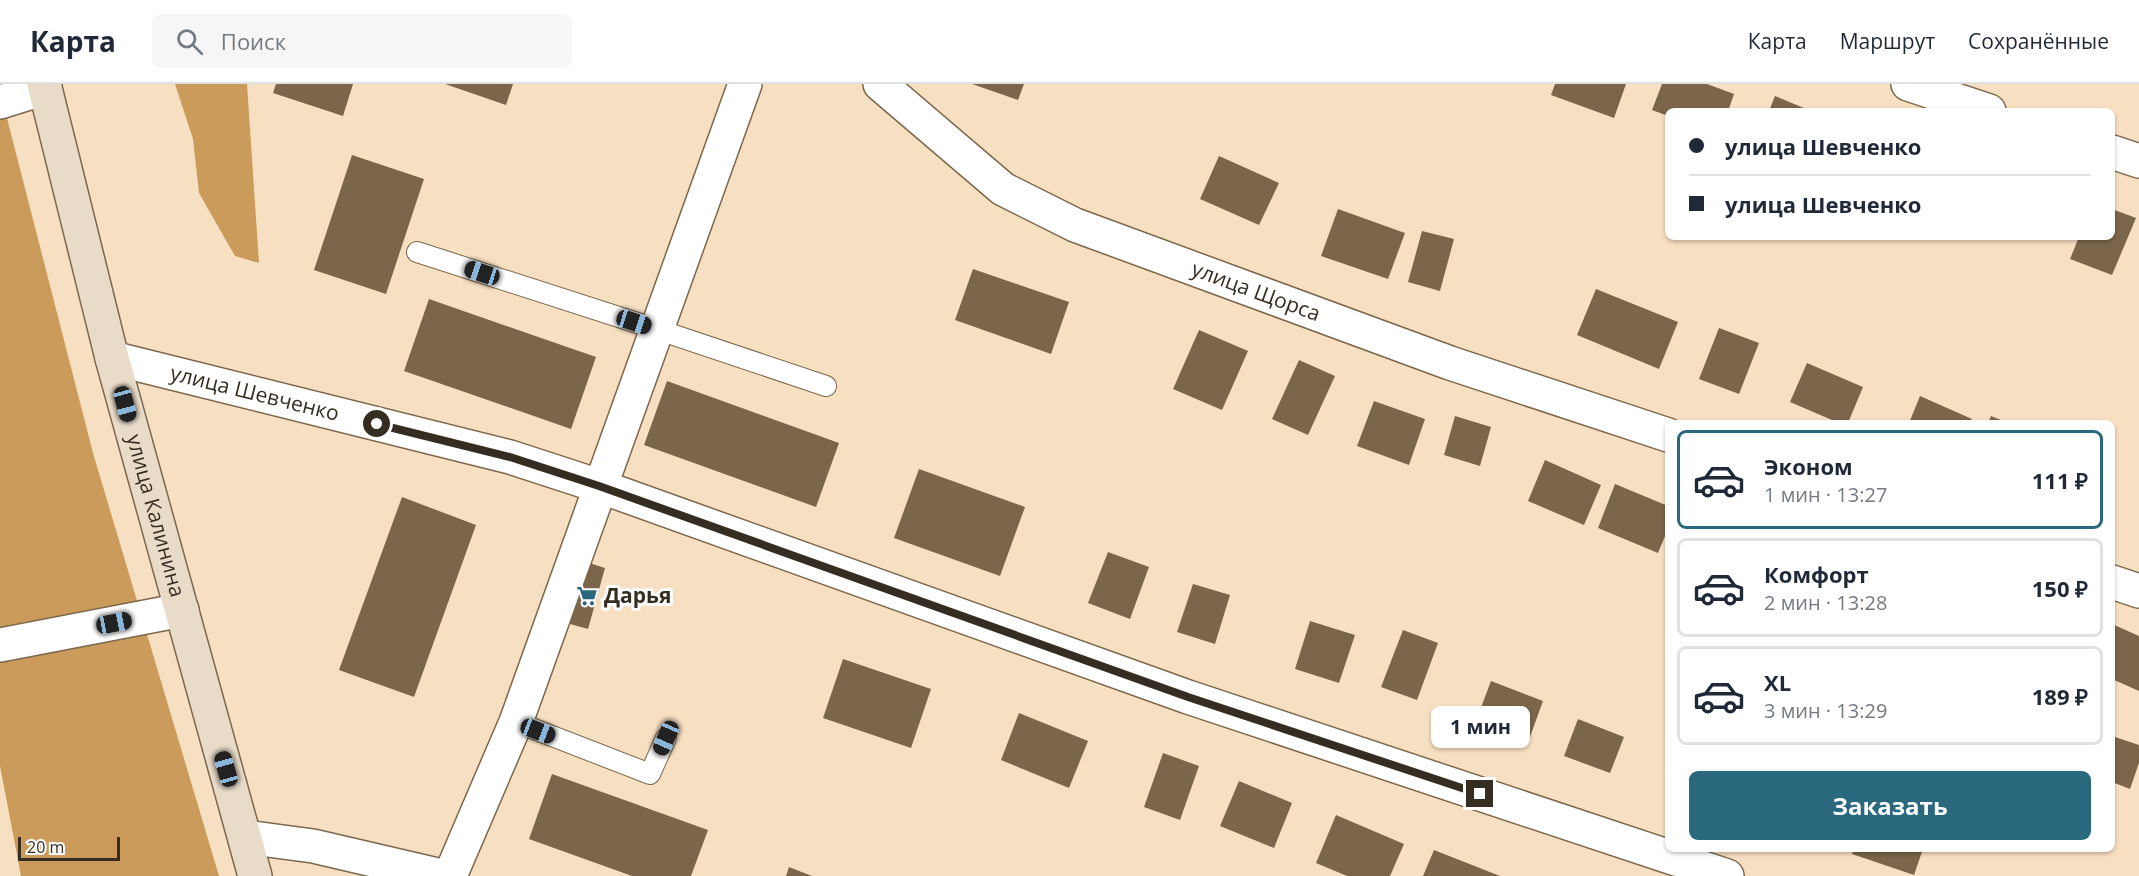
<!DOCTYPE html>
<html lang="ru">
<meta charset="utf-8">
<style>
:root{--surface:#fff;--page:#f6f6f7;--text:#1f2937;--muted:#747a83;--line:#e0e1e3;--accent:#29687d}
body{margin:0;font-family:"Open Sans",sans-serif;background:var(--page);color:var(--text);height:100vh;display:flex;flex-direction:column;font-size:22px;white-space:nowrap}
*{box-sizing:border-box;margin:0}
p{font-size:20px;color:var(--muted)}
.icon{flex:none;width:33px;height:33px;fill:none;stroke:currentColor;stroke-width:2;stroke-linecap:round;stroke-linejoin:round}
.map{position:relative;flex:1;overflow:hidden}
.details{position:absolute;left:1665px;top:336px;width:450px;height:432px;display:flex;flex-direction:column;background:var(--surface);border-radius:9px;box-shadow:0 2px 4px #0004}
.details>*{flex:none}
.banner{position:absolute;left:1665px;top:24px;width:450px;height:132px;border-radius:9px;box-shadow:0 2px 4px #0004;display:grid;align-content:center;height:132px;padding:0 24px;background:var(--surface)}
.scale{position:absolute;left:18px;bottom:15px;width:102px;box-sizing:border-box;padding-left:6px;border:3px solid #352d21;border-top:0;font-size:16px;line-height:21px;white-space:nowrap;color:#352d21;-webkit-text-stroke:4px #fff;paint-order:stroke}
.end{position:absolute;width:27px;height:27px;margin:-14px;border:8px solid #352d21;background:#fff;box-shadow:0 0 0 3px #fff}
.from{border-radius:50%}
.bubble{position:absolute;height:42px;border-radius:9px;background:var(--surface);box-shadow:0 2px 4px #0004;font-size:20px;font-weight:700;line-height:42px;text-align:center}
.car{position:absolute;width:18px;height:36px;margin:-18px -9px;border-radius:8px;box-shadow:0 0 4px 2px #0007;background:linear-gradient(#222 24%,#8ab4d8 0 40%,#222 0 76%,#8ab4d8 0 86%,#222 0)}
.banner b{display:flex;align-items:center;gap:21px;height:57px;font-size:22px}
.banner b+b{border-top:2px solid var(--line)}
.banner i{width:15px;height:15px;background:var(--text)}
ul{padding:10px 0 0;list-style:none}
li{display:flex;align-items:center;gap:18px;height:99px;margin:0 12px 9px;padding:0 12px;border:3px solid var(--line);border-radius:9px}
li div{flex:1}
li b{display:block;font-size:22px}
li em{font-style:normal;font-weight:700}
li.active{border-color:var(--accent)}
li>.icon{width:54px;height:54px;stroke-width:1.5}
.primary-button{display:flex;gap:12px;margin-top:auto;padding:12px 24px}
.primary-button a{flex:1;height:69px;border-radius:9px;background:var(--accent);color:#fff;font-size:24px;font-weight:700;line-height:69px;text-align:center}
header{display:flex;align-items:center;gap:36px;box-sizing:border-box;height:84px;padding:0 30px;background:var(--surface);border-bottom:2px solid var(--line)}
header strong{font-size:28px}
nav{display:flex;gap:33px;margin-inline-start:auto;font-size:21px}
.search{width:420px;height:54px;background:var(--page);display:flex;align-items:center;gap:15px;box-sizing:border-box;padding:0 21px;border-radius:9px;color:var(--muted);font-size:22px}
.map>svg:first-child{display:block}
.forest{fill:#cb9b5b}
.building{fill:#7b664c}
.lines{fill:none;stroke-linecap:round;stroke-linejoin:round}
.service-casing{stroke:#7b674c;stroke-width:22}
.minor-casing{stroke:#7b674c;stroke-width:36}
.secondary-casing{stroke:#7b674c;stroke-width:36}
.service{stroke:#fff;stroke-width:20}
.minor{stroke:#fff;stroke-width:33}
.secondary{stroke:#e8dbc8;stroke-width:33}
.route{stroke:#352d21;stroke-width:8}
.labels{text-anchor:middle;stroke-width:6;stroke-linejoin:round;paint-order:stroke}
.street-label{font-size:21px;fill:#352d21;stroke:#fff}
.poi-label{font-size:21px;font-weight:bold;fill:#352d21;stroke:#fff;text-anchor:start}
</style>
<header>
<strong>Карта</strong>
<div class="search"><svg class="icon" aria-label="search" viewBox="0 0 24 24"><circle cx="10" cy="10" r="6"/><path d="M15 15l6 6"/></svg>Поиск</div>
<nav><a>Карта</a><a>Маршрут</a><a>Сохранённые</a></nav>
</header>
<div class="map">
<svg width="2139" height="792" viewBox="0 0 2139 792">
<rect width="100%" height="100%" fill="#f7e0c2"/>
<path class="forest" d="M175 0H247L259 179 235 172 199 109 193 55Z
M0 7 93 369 219 792H21L0 682Z"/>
<path class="building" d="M276 0H353L343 32 273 9Z
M445 0H513L506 21Z
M972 0H1024L1018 16Z
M1555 0H1626L1614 34 1551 11Z
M1662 0H1707L1734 10 1728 27H1668V32L1652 26Z
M1775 12 1811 27H1769Z
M352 71 424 95 386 210 314 186Z
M1219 72 1279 99 1259 141 1200 115Z
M1338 125 1405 149 1388 195 1321 172Z
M2112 125 2136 134 2112 191 2070 175 2079 153H2112Z
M1422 147 1454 155 1440 207 1408 198Z
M973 185 1069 218 1051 270 955 236Z
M1596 205 1678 238 1659 285 1577 251Z
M429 215 596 273 571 345 404 287Z
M1719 244 1759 259 1739 310 1699 295Z
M1199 246 1248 267 1222 326 1173 305Z
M1299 276 1335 292 1308 351 1272 335Z
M1807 279 1863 303 1848 339H1839L1790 318Z
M667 297 839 359 816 423 644 361Z
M1920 312 1972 335 1970 339H1909Z
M1374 317 1425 335 1409 381 1357 362Z
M1455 332 1491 343 1480 382 1444 371Z
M1991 332 2008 339H1988Z
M1545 376 1601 401 1584 441 1528 417Z
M919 385 1025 423 1000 492 894 454Z
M1615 400 1668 422V445L1658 469 1598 444Z
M402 413 476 441 414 613 339 586Z
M1108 468 1149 483 1130 535 1088 519Z
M586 478 605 484 588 545 570 540Z
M1193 500 1230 511 1215 560 1177 548Z
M1310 537 1355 551 1339 599 1295 585Z
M2112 540 2139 552V607L2112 595Z
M1403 546 1438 559 1417 616 1381 603Z
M843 575 931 605 911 664 823 634Z
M1491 597 1543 617 1527 661 1474 642Z
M1019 629 1088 657 1069 704 1001 676Z
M1578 635 1624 653 1610 689 1564 672Z
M2112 652 2139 661V679L2130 705 2112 698Z
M1163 669 1199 682 1180 736 1144 723Z
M552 690 708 746 691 792H632L529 755Z
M1239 697 1292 719 1274 764 1220 742Z
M1336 731 1404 760 1390 792H1347L1316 779Z
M1854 765H1923L1914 791 1852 770Z
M1434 766 1500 792H1423Z
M789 783 812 792H786Z"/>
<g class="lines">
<g class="service-casing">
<path id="service" d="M417 168 656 245 826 302
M516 638 650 690 666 654"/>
</g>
<g class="minor-casing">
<g id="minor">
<path id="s1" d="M880 0 1003 105 1075 141 1450 279 1668 351"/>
<path d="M1908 0 1989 27"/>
<path d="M0 18 45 4"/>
<path d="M2112 68 2139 77"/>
<path id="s2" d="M112 274 510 373 599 402 1188 613 1727 792"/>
<path d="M2112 498 2139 507"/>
<path d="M0 561 182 526"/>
<path d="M245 753 313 762 442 792"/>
<path d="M450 792 516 638 745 0"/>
</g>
</g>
<g class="secondary-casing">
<g id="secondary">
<path id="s3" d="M44 0 112 274 255 792"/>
</g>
</g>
<use href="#service" class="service"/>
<use href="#minor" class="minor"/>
<use href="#secondary" class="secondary"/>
</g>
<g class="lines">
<path class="route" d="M377 340 510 373 599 402 1188 613 1480 710"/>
</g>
<defs>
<g id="supermarket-bare" transform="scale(1.62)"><path d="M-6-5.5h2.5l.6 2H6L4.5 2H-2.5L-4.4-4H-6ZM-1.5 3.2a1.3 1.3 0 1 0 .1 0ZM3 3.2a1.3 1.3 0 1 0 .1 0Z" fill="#29687d" stroke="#fff" stroke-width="2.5" paint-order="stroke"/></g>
</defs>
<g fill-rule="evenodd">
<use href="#supermarket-bare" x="587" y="512"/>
</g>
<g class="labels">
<g class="street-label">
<text dy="7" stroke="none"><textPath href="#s1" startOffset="435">улица Щорса</textPath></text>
<text dy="7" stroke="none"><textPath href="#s2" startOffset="147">улица Шевченко</textPath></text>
<text dy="7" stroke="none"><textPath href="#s3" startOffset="446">улица Калинина</textPath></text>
</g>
<g class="poi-label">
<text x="604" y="519">Дарья</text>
</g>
</g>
</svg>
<div class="scale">20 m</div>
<i class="end from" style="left:377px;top:340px"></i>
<i class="end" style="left:1480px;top:710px"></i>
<div class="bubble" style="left:1431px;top:622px;width:99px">1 мин</div>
<i class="car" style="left:482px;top:189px;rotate:288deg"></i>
<i class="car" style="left:634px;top:238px;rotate:108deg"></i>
<i class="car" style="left:125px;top:320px;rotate:165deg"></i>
<i class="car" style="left:114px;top:539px;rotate:79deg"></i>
<i class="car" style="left:538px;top:647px;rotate:111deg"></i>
<i class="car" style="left:666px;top:654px;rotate:204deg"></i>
<i class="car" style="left:226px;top:685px;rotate:344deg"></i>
<div class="banner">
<b><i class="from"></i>улица Шевченко</b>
<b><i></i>улица Шевченко</b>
</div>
<section class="details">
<ul>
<li class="active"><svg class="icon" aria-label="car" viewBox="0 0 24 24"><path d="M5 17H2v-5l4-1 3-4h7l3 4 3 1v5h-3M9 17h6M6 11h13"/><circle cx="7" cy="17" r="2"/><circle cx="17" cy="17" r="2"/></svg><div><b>Эконом</b><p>1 мин · 13:27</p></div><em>111 ₽</em></li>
<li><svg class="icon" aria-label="car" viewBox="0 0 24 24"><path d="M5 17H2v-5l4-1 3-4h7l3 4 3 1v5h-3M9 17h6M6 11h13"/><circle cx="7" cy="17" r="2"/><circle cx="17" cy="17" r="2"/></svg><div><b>Комфорт</b><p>2 мин · 13:28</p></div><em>150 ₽</em></li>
<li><svg class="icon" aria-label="car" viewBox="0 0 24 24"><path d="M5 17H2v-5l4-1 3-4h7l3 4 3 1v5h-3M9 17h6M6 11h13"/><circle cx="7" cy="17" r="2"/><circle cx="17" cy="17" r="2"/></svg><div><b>XL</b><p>3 мин · 13:29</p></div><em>189 ₽</em></li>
</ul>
<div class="primary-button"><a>Заказать</a></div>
</section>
</div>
